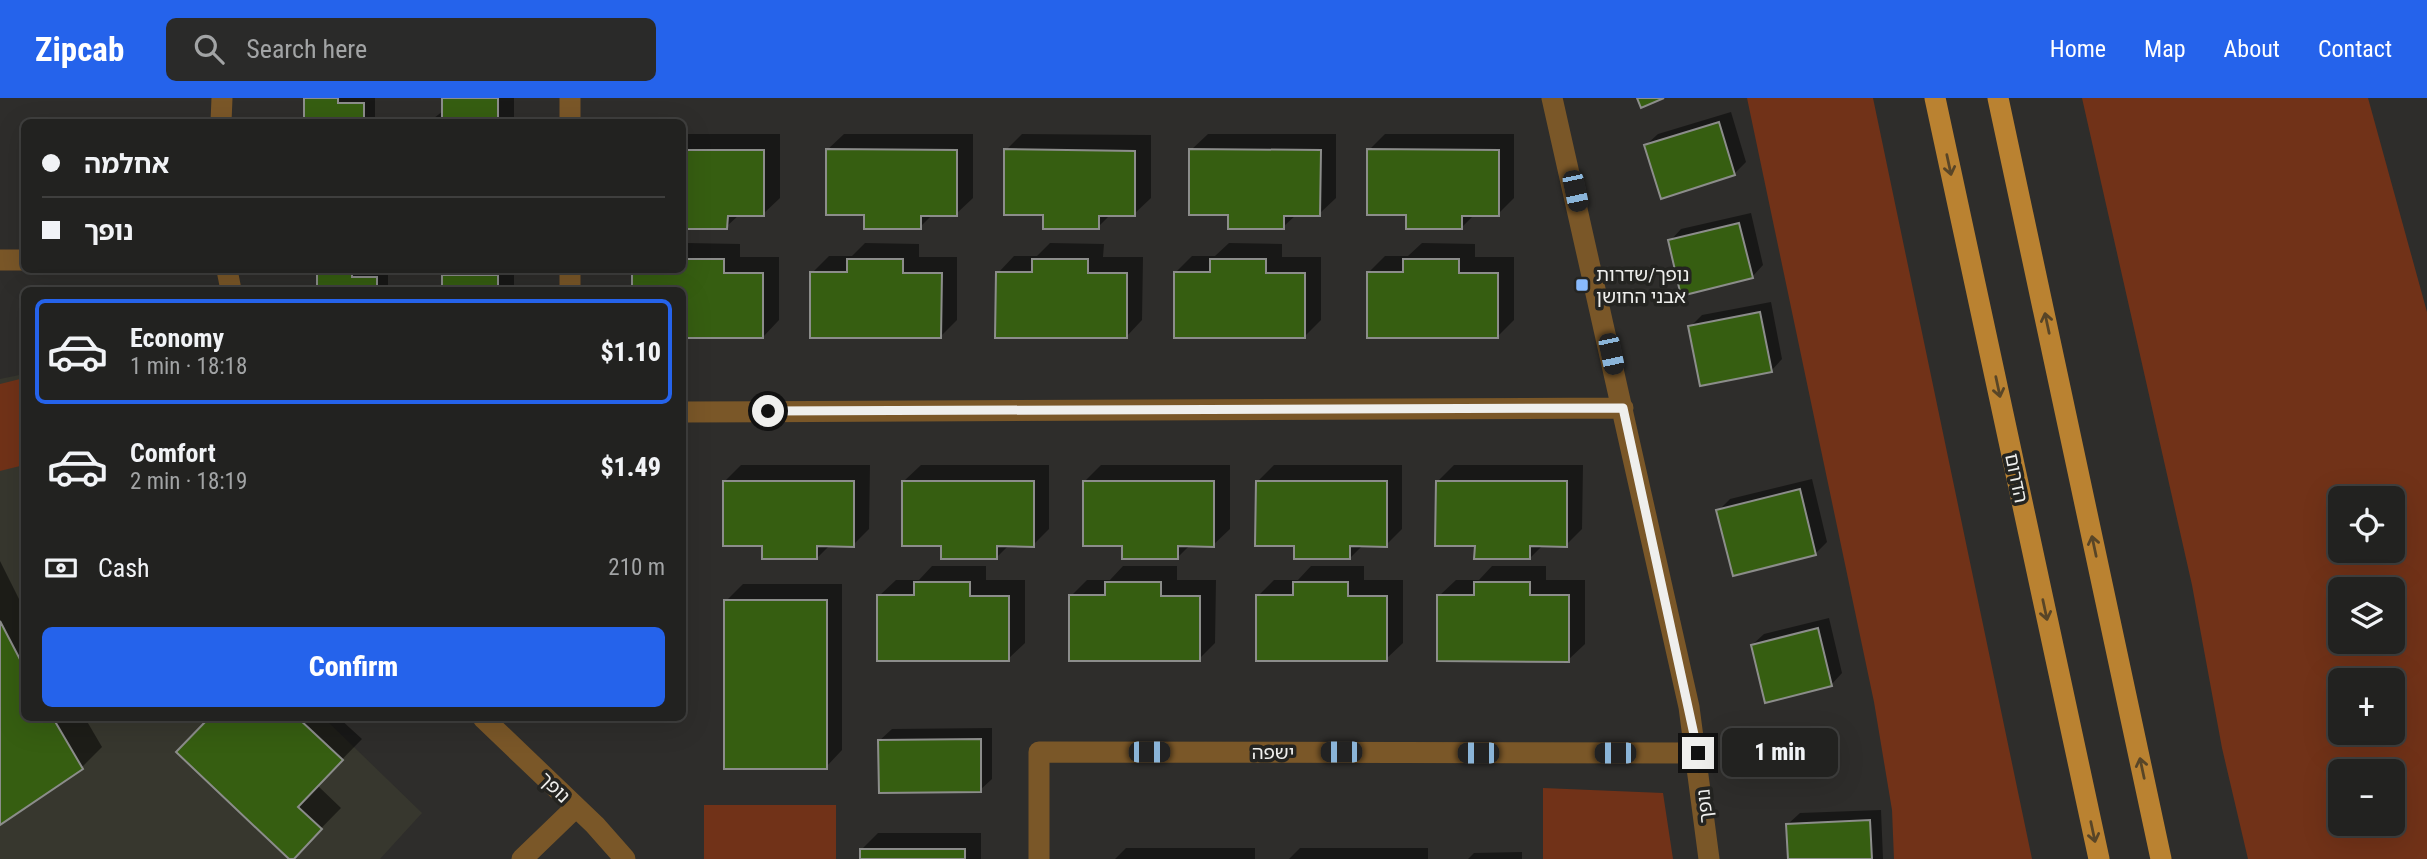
<!DOCTYPE html>
<meta charset="utf-8">
<style>
:root{--surface:#222220;--page:#2a2a29;--text:#f1f3f6;--muted:#a2a4a5;--line:#3f3f3e;--accent:#2563eb}
body{margin:0;font-family:"Roboto Condensed","Noto Sans Hebrew",sans-serif;background:var(--page);color:var(--text);height:100vh;display:flex;flex-direction:column;font-size:26px;white-space:nowrap}
*{box-sizing:border-box;margin:0}
p{font-size:23px;color:var(--muted)}
.icon{flex:none;width:38px;height:38px;fill:none;stroke:currentColor;stroke-width:2;stroke-linecap:round;stroke-linejoin:round}
.map{position:relative;flex:1;overflow:hidden}
.panel{position:absolute;left:21px;top:189px;width:665px;height:434px;display:flex;flex-direction:column;background:var(--surface);border-radius:10px;box-shadow:0 7px 28px #0002,0 0 0 2px var(--line)}
.panel>*{flex:none}
.hud{position:absolute;left:21px;top:21px;width:665px;height:154px;border-radius:10px;box-shadow:0 7px 28px #0002,0 0 0 2px var(--line);display:grid;align-content:center;height:154px;padding:0 21px;background:var(--surface)}
.fabs{position:absolute;left:2328px;top:388px;display:grid;gap:14px}
.fabs a{display:grid;place-items:center;width:77px;height:77px;border-radius:10px;background:var(--surface);box-shadow:0 7px 28px #0002,0 0 0 2px var(--line);font-size:35px}
.end{position:absolute;width:32px;height:32px;margin:-16px;border:9px solid #efefed;background:#111;box-shadow:0 0 0 4px #111}
.from{border-radius:50%}
.bubble{position:absolute;height:49px;border-radius:10px;background:var(--surface);box-shadow:0 7px 28px #0002,0 0 0 2px var(--line);font-size:23px;font-weight:800;line-height:49px;text-align:center}
.car{position:absolute;width:21px;height:42px;margin:-21px -10px;border-radius:9px;box-shadow:0 0 5px 2px #0007;background:linear-gradient(#222 24%,#8ab4d8 0 40%,#222 0 76%,#8ab4d8 0 86%,#222 0)}
.hud b{display:flex;align-items:center;gap:24px;height:66px;font-size:26px}
.hud b+b{border-top:2px solid var(--line)}
.hud i{width:18px;height:18px;background:var(--text)}
ul{padding:12px 0 0;list-style:none}
li{display:flex;align-items:center;gap:21px;height:105px;margin:0 14px 10px;padding:0 7px;border:4px solid transparent;border-radius:10px}
li div{flex:1}
li b{display:block;font-size:26px}
li em{font-style:normal;font-weight:800}
li.current{border-color:var(--accent)}
li>.icon{width:63px;height:63px;stroke-width:1.5}
.pay{display:flex;align-items:center;gap:18px;height:77px;padding:0 21px;font-size:26px}
.pay p{margin-inline-start:auto}
.button{display:flex;gap:14px;margin-top:auto;padding:14px 21px}
.button a{flex:1;height:80px;border-radius:10px;background:var(--accent);color:#fff;font-size:28px;font-weight:800;line-height:80px;text-align:center}
header{display:flex;align-items:center;gap:42px;box-sizing:border-box;height:98px;padding:0 35px;background:var(--accent);color:#fff}
header strong{font-size:33px}
nav{display:flex;gap:38px;margin-inline-start:auto;font-size:24px}
.search{width:490px;height:63px;background:var(--page);display:flex;align-items:center;gap:18px;box-sizing:border-box;padding:0 24px;border-radius:10px;color:var(--muted);font-size:26px}
.map>svg:first-child{display:block}
.built{fill:#37372e}
.green{fill:#713218;fill-rule:evenodd}
.shadow{fill:#0007}
.building{fill:#365e11;stroke:#8c8d8b;stroke-width:2}
.lines{fill:none;stroke-linecap:round;stroke-linejoin:round}
.minor{stroke:#7a5728;stroke-width:21}
.major{stroke:#ba8231;stroke-width:21}
.oneway{stroke:#584527}
.route{stroke:#efefed;stroke-width:9}
.poi-dot{fill:#89bafc;stroke:#242421;stroke-width:2.5}
.labels{text-anchor:middle;stroke-width:7;stroke-linejoin:round;paint-order:stroke}
.poi-label{font-size:19px;fill:#efefed;stroke:#242421;text-anchor:start}
.street-label{font-size:19px;fill:#efefed;stroke:#242421}
</style>
<header>
<strong>Zipcab</strong>
<div class="search"><svg class="icon" aria-label="search" viewBox="0 0 24 24"><circle cx="10" cy="10" r="6"/><path d="M15 15l6 6"/></svg>Search here</div>
<nav><a>Home</a><a>Map</a><a>About</a><a>Contact</a></nav>
</header>
<div class="map">
<svg width="2427" height="761" viewBox="0 0 2427 761">
<rect width="100%" height="100%" fill="#2e2d2b"/>
<path class="built" d="M24 276V620H324L422 715 380 761H0V281Z"/>
<path class="green" d="M1747 0H1873L2032 761H1894L1892 712 1874 604Z
M2082 0H2368L2427 214V761H2248L2222 650 2192 487ZM2340 401H2392V453H2340ZM2340 492H2392V544H2340ZM2340 583H2392V635H2340ZM2340 674H2392V726H2340Z
M24 280V367L0 373V286Z
M1543 690 1663 695 1673 761H1543Z
M704 707H836V761H704Z"/>
<path class="shadow" d="M306 0H375V24H306Z
M443 0H514V19L509 24H429L443 13Z
M1731 14 1746 64 1734 76 1646 47 1658 36Z
M682 36H780V100L763 116H740L726 129H682Z
M844 36H973V100L956 116H933L920 129 866 115 827 52Z
M1022 36 1151 37V100L1134 116H1111L1098 129 1045 115 1006 52Z
M1208 36H1336V100L1319 116H1297L1283 129 1191 52Z
M1385 36H1514V100L1498 116H1475L1462 129 1408 115 1369 52Z
M1751 115 1763 167 1752 179 1670 143 1681 131Z
M687 145 740 146V159H779V222L763 239 682 192H634V175L637 172H682V149Z
M865 145 919 146V159H957V222L940 239 812 175 829 158H852Z
M1050 145 1104 146 1103 159H1143L1142 222 1126 239 998 175 1014 158H1037Z
M1229 145 1282 146V159H1321V222L1304 239 1175 175 1192 158H1215Z
M1422 145 1475 146V159H1514V222L1497 239 1368 175 1385 158H1408Z
M319 172H388V192H319Z
M449 172H514V192H443V177Z
M1771 204 1782 261 1771 273 1690 229 1702 217Z
M741 367H870L869 431 853 447H830L817 460 763 446 725 383Z
M921 367H1049V431L1033 447H1009L996 460 904 383Z
M1101 367H1230V431L1213 447H1190L1177 460 1124 446 1085 383Z
M1274 367H1402V431L1386 447H1363L1350 460 1296 446 1258 383Z
M1454 367H1583L1582 431 1566 447H1543L1530 460 1477 446 1438 383Z
M1812 381 1827 444 1816 455 1718 413 1730 401Z
M0 463 24 511V620H85L102 649 82 669 0 725Z
M932 468H986V482H1025V545L1008 561 879 498 896 482H919Z
M1123 468H1177V482H1216L1215 545 1199 561 1071 498 1087 482H1110Z
M1311 468H1364V482H1403V545L1386 561 1258 498 1274 482H1298Z
M1492 468H1546V482H1585V546L1568 562 1439 498 1456 482H1479Z
M743 486H842V652L826 669 726 503Z
M1829 520 1842 575 1831 587 1752 547 1764 536Z
M209 620H339L362 641 317 687 341 710 291 761Z
M992 630V681L980 692 880 642 892 631Z
M1881 712 1883 761H1789L1788 726 1800 715Z
M878 735H981V761H861V752Z
M1126 750H1255V761H1115Z
M1300 750H1428V761H1289Z
M1522 754V761H1468L1474 755Z"/>
<path class="building" d="M304 0H338V5H364V24H304Z
M442 0H498V24H442Z
M1637 0H1664L1641 10Z
M1719 24 1735 77 1661 101 1644 47Z
M826 51 957 52V118H921V131H864V117H826Z
M1004 51 1135 53V118H1099V131H1043V117H1004Z
M1189 51 1321 52 1320 118H1284V131H1228V117H1189Z
M1367 51 1499 52V118H1462V131H1406V117H1367Z
M682 52H764V118H728L727 131H682Z
M1739 125 1753 180 1681 198 1668 142Z
M682 161H724V175H763V240H682V192H632V174L682 172Z
M847 161H903V175H942L941 240H810V174H847Z
M1032 161H1088V175H1127V240H995L996 174H1032Z
M1210 161H1266V175H1305V240H1174V174H1210Z
M1403 161H1459V175H1498V240H1367V174H1403Z
M317 172H352V179H377V192H317Z
M442 177H498V192H442Z
M1760 214 1772 274 1700 288 1688 228Z
M723 383H854V449L817 448V461H762V448H723Z
M902 383H1034V449L997 448V461H941V448H902Z
M1083 383H1214V449L1178 448V461H1122V448H1083Z
M1256 383H1387V449L1350 448V461H1294V448H1255Z
M1436 383H1567V449L1530 448V461H1474L1475 448H1435Z
M1800 391 1816 457 1733 478 1716 412Z
M914 484H970V498H1009V563H877V497H914Z
M1105 484H1161V498H1200V563H1069V497H1105Z
M1293 484H1348V498H1387V563H1256V497H1293Z
M1474 484H1530V497H1569V564L1437 563V497H1474Z
M724 502H827V671H724Z
M0 523 24 569V620H53L83 671 0 727Z
M1818 530 1832 588 1765 605 1751 547Z
M206 620H298L343 662 298 709 322 731 294 761H289L176 654 208 621Z
M981 641V694L879 695 878 642Z
M1870 722 1872 761H1788L1786 726Z
M860 751H965V761H860Z"/>
<g class="lines">
<path class="minor" d="M570 0V24
M1552 0 1689 609 1709 761
M221 24 222 0
M0 162H24
M227 172 231 192
M570 172V192
M682 314 1623 310
M483 620 595 727 625 761
M522 761 576 709
M1039 761V654L1698 655"/>
<path class="major" d="M1935 0 2099 761
M1998 0 2161 761"/>
</g>
<defs><path id="oneway-shaft" d="M-6 0H5M1.5-3L5.5 0L1.5 3" fill="none" stroke-width="1.6" stroke-linecap="round" stroke-linejoin="round" transform="scale(1.75)"/></defs>
<g class="oneway">
<use href="#oneway-shaft" transform="translate(1949 67) rotate(78)"/>
<use href="#oneway-shaft" transform="translate(2047 225) rotate(-102)"/>
<use href="#oneway-shaft" transform="translate(1998 289) rotate(78)"/>
<use href="#oneway-shaft" transform="translate(2094 448) rotate(-102)"/>
<use href="#oneway-shaft" transform="translate(2045 512) rotate(78)"/>
<use href="#oneway-shaft" transform="translate(2142 670) rotate(-102)"/>
<use href="#oneway-shaft" transform="translate(2093 734) rotate(78)"/>
</g>
<g class="lines">
<path class="route" d="M768 313 1623 310 1698 655"/>
</g>
<rect class="poi-dot" x="1575" y="180" width="14" height="14" rx="3.5"/>
<g class="labels">
<g class="poi-label">
<text x="1596" y="183">נופך/שדרות<tspan x="1596" dy="22">אבני החושן</tspan></text>
</g>
<g class="street-label">
<text transform="translate(2017 380) rotate(78)" y="7">הדרום</text>
<text x="1273" y="661">ישפה</text>
<text transform="translate(555 689) rotate(44)" y="7">נופך</text>
<text transform="translate(1704 708) rotate(-96)" y="7">נופך</text>
</g>
</g>
</svg>
<div class="fabs">
<a><svg class="icon" aria-label="locate" viewBox="0 0 24 24"><circle cx="12" cy="12" r="6"/><path d="M12 2v4M12 18v4M2 12h4M18 12h4"/></svg></a>
<a><svg class="icon" aria-label="layers" viewBox="0 0 24 24"><path d="M12 4l9 5-9 5-9-5zM3 14l9 5 9-5"/></svg></a>
<a>+</a>
<a>−</a>
</div>
<i class="end from" style="left:768px;top:313px"></i>
<i class="end" style="left:1698px;top:655px"></i>
<div class="bubble" style="left:1722px;top:630px;width:116px">1 min</div>
<i class="car" style="left:1575px;top:93px;rotate:168deg"></i>
<i class="car" style="left:1611px;top:256px;rotate:168deg"></i>
<i class="car" style="left:1149px;top:654px;rotate:90deg"></i>
<i class="car" style="left:1341px;top:654px;rotate:270deg"></i>
<i class="car" style="left:1478px;top:655px;rotate:270deg"></i>
<i class="car" style="left:1615px;top:655px;rotate:270deg"></i>
<div class="hud">
<b><i class="from"></i>אחלמה</b>
<b><i></i>נופך</b>
</div>
<section class="panel">
<ul>
<li class="current"><svg class="icon" aria-label="car" viewBox="0 0 24 24"><path d="M5 17H2v-5l4-1 3-4h7l3 4 3 1v5h-3M9 17h6M6 11h13"/><circle cx="7" cy="17" r="2"/><circle cx="17" cy="17" r="2"/></svg><div><b>Economy</b><p>1 min · 18:18</p></div><em>$1.10</em></li>
<li><svg class="icon" aria-label="car" viewBox="0 0 24 24"><path d="M5 17H2v-5l4-1 3-4h7l3 4 3 1v5h-3M9 17h6M6 11h13"/><circle cx="7" cy="17" r="2"/><circle cx="17" cy="17" r="2"/></svg><div><b>Comfort</b><p>2 min · 18:19</p></div><em>$1.49</em></li>
</ul>
<div class="pay"><svg class="icon" aria-label="cash" viewBox="0 0 24 24"><path d="M3 7h18v10H3z"/><circle cx="12" cy="12" r="2"/></svg>Cash<p>210 m</p></div>
<div class="button"><a>Confirm</a></div>
</section>
</div>
